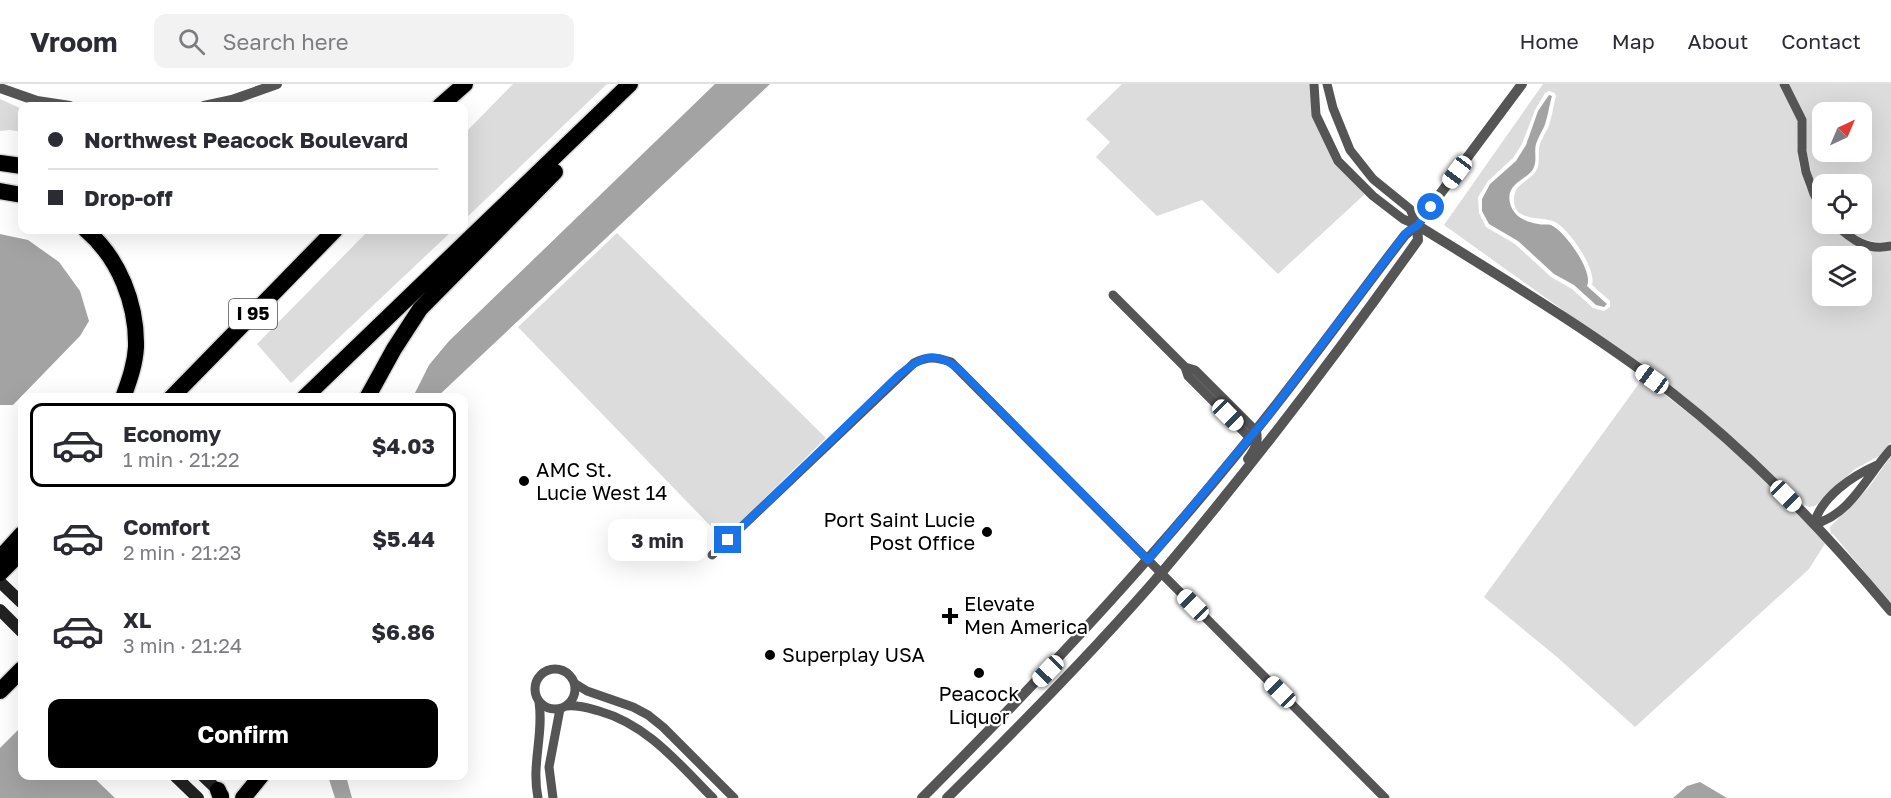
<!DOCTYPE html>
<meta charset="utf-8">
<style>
:root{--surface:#fff;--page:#f2f2f3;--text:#2b2b33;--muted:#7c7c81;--line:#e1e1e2;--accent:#000}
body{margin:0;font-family:"Golos Text",sans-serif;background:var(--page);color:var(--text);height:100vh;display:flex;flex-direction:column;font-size:22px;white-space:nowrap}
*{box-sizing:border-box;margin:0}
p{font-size:20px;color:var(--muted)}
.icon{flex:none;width:33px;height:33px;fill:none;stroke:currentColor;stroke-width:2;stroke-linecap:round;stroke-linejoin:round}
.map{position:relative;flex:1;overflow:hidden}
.panel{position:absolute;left:18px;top:309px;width:450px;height:387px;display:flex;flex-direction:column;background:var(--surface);border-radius:12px;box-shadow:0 6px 24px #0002}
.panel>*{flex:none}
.top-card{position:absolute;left:18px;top:18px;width:450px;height:132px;border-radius:12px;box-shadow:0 6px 24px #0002;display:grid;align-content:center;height:132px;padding:0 30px;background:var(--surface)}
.needle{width:39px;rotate:44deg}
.controls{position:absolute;left:1812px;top:18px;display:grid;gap:12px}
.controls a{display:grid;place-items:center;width:60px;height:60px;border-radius:12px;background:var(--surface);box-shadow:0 6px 24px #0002;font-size:30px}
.end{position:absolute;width:27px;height:27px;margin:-14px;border:8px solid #1a73e8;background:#fff;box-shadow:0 0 0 3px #fff}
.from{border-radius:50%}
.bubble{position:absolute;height:42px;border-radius:12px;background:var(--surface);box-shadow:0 6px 24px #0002;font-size:20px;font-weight:700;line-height:42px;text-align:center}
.car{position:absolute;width:18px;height:36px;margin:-18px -9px;border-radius:8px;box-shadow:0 0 4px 2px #0007;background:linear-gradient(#fff 24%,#345 0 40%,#fff 0 76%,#345 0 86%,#fff 0)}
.top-card b{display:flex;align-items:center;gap:21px;height:57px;font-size:22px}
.top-card b+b{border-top:2px solid var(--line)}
.top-card i{width:15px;height:15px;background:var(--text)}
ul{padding:10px 0 0;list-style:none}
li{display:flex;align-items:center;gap:18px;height:84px;margin:0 12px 9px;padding:0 18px;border:3px solid transparent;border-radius:12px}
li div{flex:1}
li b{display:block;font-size:22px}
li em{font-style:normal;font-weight:700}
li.on{border-color:var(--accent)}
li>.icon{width:54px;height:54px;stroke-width:1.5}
.action{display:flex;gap:12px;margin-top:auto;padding:12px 30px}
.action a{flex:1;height:69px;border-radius:12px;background:var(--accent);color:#fff;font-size:24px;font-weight:700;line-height:69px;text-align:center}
header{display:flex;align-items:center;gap:36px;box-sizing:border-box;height:84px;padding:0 30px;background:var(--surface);border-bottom:2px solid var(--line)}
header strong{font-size:28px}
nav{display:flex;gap:33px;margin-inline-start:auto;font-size:21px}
.search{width:420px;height:54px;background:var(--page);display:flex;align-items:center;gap:15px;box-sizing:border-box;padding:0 21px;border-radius:12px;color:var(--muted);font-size:22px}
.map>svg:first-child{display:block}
.green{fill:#dcdcdc;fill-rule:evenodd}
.water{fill:#a3a3a3}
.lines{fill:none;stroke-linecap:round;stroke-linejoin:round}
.motorway-casing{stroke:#dbdbdb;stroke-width:19}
.minor{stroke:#555;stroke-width:9}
.tertiary{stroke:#555;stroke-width:10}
.secondary{stroke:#222;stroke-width:12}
.motorway{stroke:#000;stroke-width:16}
.route{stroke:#1a73e8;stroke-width:8}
.poi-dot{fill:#000;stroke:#fff;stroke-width:2}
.labels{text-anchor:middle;stroke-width:4.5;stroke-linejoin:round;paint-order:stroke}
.shield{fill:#fff;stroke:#4c4c4c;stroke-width:1.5}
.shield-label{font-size:18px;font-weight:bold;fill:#000}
.poi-label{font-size:20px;fill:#000;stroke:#fff;text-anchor:start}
</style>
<header>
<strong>Vroom</strong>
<div class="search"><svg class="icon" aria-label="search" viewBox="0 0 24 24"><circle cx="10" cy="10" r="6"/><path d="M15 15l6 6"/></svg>Search here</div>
<nav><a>Home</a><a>Map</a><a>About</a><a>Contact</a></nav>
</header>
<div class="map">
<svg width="1891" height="714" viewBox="0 0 1891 714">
<rect width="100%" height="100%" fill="#fff"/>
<path class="green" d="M513 0H607L464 136V50Z
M1122 0H1310L1313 33 1365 110 1278 190 1202 116 1157 132 1096 73 1110 58 1086 35Z
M1543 0H1779L1798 37 1797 62 1800 83 1806 103 1822 132V140H1829C1847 158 1864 170 1891 167V358L1879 372 1855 385 1815 422 1809 423 1801 420 1581 239 1444 141ZM1549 7 1555 9 1556 12C1553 23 1552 34 1548 44 1545 49 1542 55 1540 60 1537 69 1541 79 1536 87 1529 98 1514 99 1514 115 1513 138 1540 132 1553 137 1568 143 1597 185 1592 201L1610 217V223L1604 227 1593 224 1572 205 1551 193 1515 160 1486 143 1479 129 1478 113 1488 97 1513 74 1522 60 1535 26 1545 9ZM1822 172H1862V212H1822Z
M1789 0H1891V157C1869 161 1857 153 1841 140H1862V100H1822V118C1813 100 1810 83 1806 64 1801 42 1794 21 1789 0ZM1822 28H1862V68H1822Z
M0 15 22 25V48L10 46 0 47Z
M369 146H453L291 299 257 260Z
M617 149 826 354 723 455 518 243Z
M1643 294 1704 341 1742 374 1826 458 1809 485 1635 643 1557 573 1484 513Z
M1891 372V520L1833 450H1831L1830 443 1869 403Z"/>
<path class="water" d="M715 0H770L437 313H413L429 281 449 257Z
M1549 11 1552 12C1549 22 1548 33 1544 43 1541 49 1538 54 1536 60 1534 67 1537 75 1534 83 1529 96 1505 98 1510 119 1513 132 1525 138 1538 140 1542 141 1548 140 1551 141 1565 147 1594 188 1587 202L1607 220 1604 223 1596 221 1574 201 1554 190 1518 157 1489 140 1482 127V115L1490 100 1516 77 1526 61 1538 27Z
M0 150 28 156 59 178 80 207 89 237 80 252 13 321H0Z
M22 642V692H92L115 714H0V664Z
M328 692H346L352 714H335Z
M1700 698 1727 714H1673L1687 702Z"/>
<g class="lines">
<g class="motorway-casing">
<path id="motorway" d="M440 22 465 0
M0 79 22 82
M0 107 22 111
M86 146C119 174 137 220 136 263 135 281 129 297 123 314
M171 314 335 146
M304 314 630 0
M367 314 394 265 420 225 555 88
M0 474 22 450
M0 489 20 469
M0 607 22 585
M218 706 221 714
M243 714 261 692"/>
</g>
<path class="minor" d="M1314 0 1316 31 1338 77 1373 112 1403 135 1417 141
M1327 0 1333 24 1350 66 1373 95 1410 125 1417 141
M1784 0 1802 36V67L1806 88 1814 110 1822 125
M1835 140C1852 156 1867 167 1891 162
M1113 211 1185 283 1188 292 1250 354
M1185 283 1195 286 1256 347
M1877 381C1852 392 1821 413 1814 440 1850 432 1868 390 1891 365
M712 471 914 279C928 272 936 273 951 278L1385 714
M535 605a20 20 0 1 1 40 0a20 20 0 1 1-40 0Z
M574 599 587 607 633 623 648 631 663 643 734 714
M567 622C579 621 588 624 599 627 648 641 678 679 713 714
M538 714C531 680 544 651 539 618
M553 714 549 683 560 625"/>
<path class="tertiary" d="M0 4 37 17 70 22
M204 22 232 16 277 0
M1417 141C1504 195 1591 247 1672 309 1753 372 1825 448 1891 527
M1248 375C1256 365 1258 359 1256 347
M922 714C1030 606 1134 496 1231 377 1292 304 1347 226 1405 151L1417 141 1522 0
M947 714C1021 641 1095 566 1163 487 1253 381 1337 270 1418 156L1417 141"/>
<path class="secondary" d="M0 498 22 519
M0 526 22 548
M175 692 198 714
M203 692 223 711"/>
<use href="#motorway" class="motorway"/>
</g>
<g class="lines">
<path class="route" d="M728 456 899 291C922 272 936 265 961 287L1148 476 1267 333 1406 149 1418 141 1431 123"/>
</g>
<g class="poi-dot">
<circle cx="524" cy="397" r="6"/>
<circle cx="987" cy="448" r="6"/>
<path d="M947 523h6v6h6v6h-6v6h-6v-6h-6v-6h6z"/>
<circle cx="770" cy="571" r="6"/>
<circle cx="979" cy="589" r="6"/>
</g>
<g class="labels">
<rect class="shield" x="229" y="215" width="48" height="30" rx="4.5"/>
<g class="shield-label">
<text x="253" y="236">I 95</text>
</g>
<g class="poi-label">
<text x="536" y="393">AMC St.<tspan x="536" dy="23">Lucie West 14</tspan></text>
<text x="975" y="443" text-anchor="end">Port Saint Lucie<tspan x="975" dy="23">Post Office</tspan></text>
<text x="964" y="527">Elevate<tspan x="964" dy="23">Men America</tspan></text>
<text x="782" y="578">Superplay USA</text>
<text x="979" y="617" text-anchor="middle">Peacock<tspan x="979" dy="23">Liquor</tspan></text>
</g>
</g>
</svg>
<div class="controls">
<a><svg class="needle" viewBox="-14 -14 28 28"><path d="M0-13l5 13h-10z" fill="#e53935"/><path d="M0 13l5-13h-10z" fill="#7c7c81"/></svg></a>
<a><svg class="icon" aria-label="locate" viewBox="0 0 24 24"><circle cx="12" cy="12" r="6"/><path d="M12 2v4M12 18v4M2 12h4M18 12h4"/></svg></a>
<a><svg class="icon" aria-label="layers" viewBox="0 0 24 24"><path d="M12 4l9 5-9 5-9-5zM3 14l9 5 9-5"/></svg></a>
</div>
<i class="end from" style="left:1431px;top:123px"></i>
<i class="end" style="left:728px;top:456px"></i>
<div class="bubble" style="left:608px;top:435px;width:99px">3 min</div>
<i class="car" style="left:1457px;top:88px;rotate:217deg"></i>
<i class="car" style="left:1652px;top:295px;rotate:306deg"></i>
<i class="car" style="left:1228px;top:331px;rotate:135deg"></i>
<i class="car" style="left:1786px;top:412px;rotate:135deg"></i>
<i class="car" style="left:1193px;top:521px;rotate:315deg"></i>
<i class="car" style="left:1048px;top:587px;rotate:224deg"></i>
<i class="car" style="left:1280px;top:608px;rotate:315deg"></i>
<div class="top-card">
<b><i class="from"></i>Northwest Peacock Boulevard</b>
<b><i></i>Drop-off</b>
</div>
<section class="panel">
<ul>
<li class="on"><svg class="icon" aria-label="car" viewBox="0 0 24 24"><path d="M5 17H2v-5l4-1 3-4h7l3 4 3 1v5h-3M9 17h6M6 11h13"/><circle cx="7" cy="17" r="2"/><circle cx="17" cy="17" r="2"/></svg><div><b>Economy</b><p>1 min · 21:22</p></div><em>$4.03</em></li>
<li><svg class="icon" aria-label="car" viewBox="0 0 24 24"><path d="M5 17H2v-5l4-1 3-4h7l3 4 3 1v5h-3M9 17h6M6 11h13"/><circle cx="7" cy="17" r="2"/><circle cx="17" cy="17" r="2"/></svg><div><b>Comfort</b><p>2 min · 21:23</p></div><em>$5.44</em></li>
<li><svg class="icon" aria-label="car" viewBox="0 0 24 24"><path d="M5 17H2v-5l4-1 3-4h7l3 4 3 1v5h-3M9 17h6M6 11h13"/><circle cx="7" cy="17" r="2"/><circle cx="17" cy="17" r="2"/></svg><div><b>XL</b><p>3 min · 21:24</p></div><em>$6.86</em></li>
</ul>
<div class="action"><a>Confirm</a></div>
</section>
</div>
